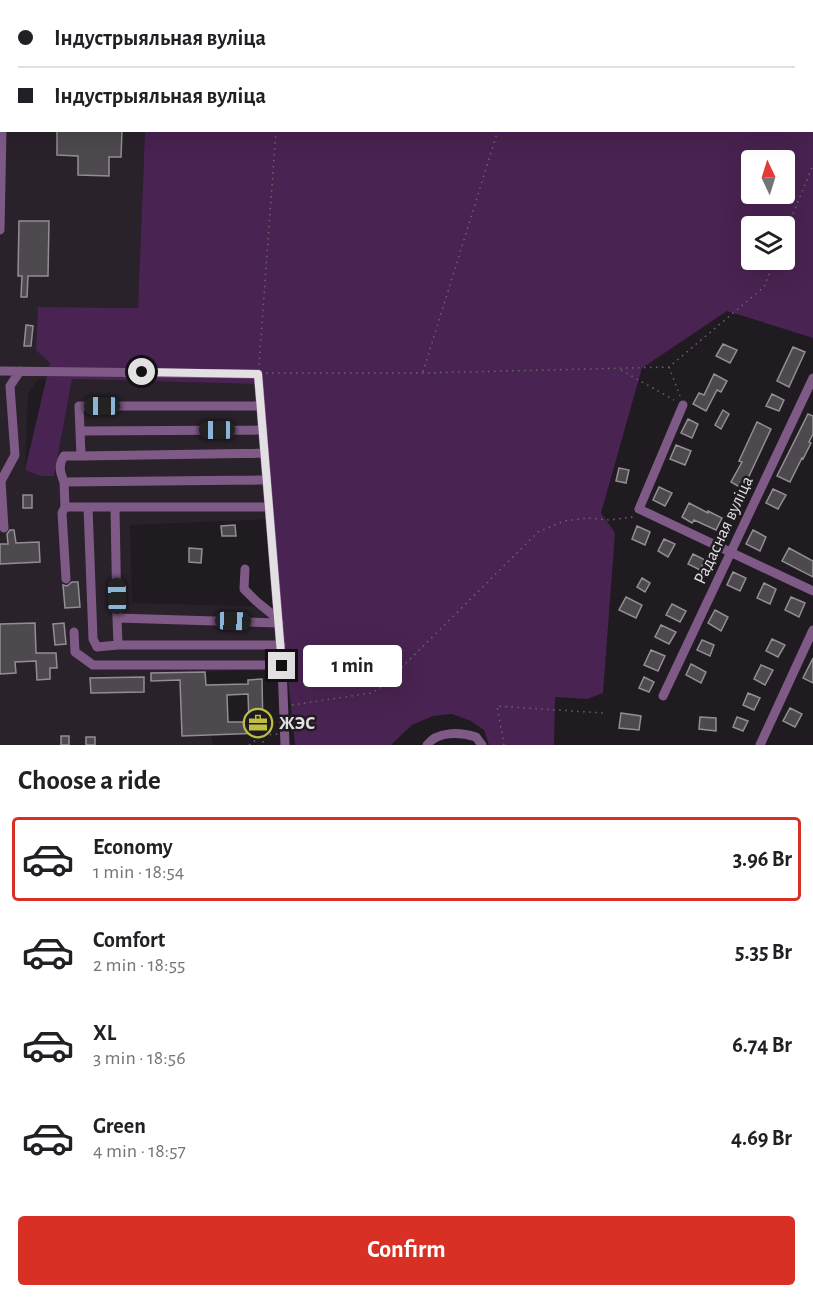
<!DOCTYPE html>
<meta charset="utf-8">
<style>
:root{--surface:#fff;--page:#f6f6f6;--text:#202124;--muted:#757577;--line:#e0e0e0;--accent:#d93025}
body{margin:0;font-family:"Alegreya Sans",sans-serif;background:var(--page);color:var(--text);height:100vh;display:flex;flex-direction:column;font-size:22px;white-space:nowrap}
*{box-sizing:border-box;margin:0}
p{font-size:20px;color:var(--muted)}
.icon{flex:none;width:33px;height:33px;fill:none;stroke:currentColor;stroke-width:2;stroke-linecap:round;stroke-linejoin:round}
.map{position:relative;height:745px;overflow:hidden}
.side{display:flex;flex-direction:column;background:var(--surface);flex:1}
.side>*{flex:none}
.hud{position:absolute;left:0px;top:0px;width:813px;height:132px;box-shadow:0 6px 24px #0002;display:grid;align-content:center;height:132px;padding:0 18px;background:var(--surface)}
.needle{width:39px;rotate:356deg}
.tools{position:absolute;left:741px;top:150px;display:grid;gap:12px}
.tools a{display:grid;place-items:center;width:54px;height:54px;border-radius:6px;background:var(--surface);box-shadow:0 6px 24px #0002;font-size:30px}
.end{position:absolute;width:27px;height:27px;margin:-14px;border:8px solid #e3e0e3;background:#111;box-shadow:0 0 0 3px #111}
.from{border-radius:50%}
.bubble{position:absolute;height:42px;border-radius:6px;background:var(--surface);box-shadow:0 6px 24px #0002;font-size:20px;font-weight:600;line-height:42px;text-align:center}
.car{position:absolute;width:18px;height:36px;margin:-18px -9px;border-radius:8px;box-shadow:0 0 4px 2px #0007;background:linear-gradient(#222 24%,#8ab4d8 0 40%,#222 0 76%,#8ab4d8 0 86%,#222 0)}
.hud b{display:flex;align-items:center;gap:21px;height:57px;font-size:22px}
.hud b+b{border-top:2px solid var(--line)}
.hud i{width:15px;height:15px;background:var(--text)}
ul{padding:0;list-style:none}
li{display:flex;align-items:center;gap:18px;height:84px;margin:0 12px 9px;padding:0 6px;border:3px solid transparent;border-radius:6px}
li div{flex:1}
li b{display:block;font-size:22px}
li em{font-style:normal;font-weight:600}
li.selected{border-color:var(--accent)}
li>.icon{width:54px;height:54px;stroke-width:1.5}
h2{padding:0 18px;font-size:27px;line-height:72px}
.primary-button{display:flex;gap:12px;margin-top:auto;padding:12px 18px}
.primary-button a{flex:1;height:69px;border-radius:6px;background:var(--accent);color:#fff;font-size:24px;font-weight:600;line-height:69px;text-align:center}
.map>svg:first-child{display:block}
.built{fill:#2a222b;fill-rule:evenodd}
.green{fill:#492351;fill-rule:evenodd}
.building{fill:#4d494e;stroke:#928e94;stroke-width:1.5;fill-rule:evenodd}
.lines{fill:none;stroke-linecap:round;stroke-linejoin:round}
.path{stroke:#69666a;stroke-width:1.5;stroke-dasharray:1.5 4.5;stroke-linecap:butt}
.minor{stroke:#7f5a87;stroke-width:9}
.route{stroke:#e3e0e3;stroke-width:8}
.labels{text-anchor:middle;stroke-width:5;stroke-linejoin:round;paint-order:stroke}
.street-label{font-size:18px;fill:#e3e0e3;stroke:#1f1b20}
.poi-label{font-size:18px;font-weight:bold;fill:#e3e0e3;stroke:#1f1b20;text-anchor:start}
</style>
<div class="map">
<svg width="813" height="745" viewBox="0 0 813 745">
<rect width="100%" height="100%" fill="#1f1b20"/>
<path class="built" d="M0 0H64V2H2V130L145 131 138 308 38 307 72 379 257 384 271 519 130 525 132 603 278 607 286 668 200 672 205 673 208 735 212 737 213 745H0ZM38 379 71 380 54 476H40L25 470 28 394Z"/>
<path class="green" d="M64 0H813V338L727 311 642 368 601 513 615 533 603 693 587 699 555 697 554 745H489L484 730 471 721 452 714 433 716 412 725 391 745H295L257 384 72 379 54 476H40L25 470 50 363 36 350 38 307 138 308 145 131 812 130V2L64 1ZM752 160H784V194H752ZM752 226H784V260H752Z"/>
<path class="building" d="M57 130H122L121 157H109V176L78 175V156L57 155Z
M19 221H49L48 276H28L27 297H21L22 276H18Z
M26 325 33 326 31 346H24Z
M723 344 737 350 730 363 716 356Z
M793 347 805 352 789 387 777 381Z
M714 374 727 381 721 392 717 390 706 411 693 404 699 393 704 395Z
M772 394 784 400 779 411 766 406Z
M723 410 729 414 721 429 715 425Z
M808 414 813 416V434L809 442 811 443 803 459 802 458 790 482 777 476Z
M688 419 698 424 692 438 681 433Z
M757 422 771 429 743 489 731 482 742 462 739 461Z
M676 445 691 451 685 465 670 459Z
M619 468 629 470 626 483 616 481Z
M659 487 672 493 665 506 653 500Z
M773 489 786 495 778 509 766 503Z
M23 495H32V508H23Z
M689 503 708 513V511L722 518 716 530 694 520 692 523 682 517Z
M235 525 236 536H222L221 526Z
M637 526 650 532 645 545 632 539Z
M10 530H14L16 543 39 542 40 562 0 564V544H8L7 534Z
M753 530 766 537 760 551 746 544Z
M664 539 675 544 668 557 658 551Z
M189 548 202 549 201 563 189 562Z
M789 548 813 561V577L782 561Z
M693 554 705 560 700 570 688 564Z
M733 572 746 578 740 591 727 585Z
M642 578 650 583 645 592 637 587Z
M72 582H78L80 607 65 608 63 585 67 586Z
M764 583 776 589 770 604 757 598Z
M626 597 642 605 636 618 619 610Z
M791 597 805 603 799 617 785 610Z
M672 604 686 611 680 622 666 615Z
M715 610 728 617 721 631 708 623Z
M35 623 36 653H56L57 668H50V679L37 680 36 661 15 662 16 673 0 674V624Z
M64 623 66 644 55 645 53 624Z
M661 625 676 632 669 644 655 637Z
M772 639 785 645 778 657 766 651Z
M702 640 714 645 710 656 697 650Z
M651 650 665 656 658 671 644 665Z
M813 658V683L803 678Z
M691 664 706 672 701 683 686 675Z
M761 665 773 670 765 685 754 679Z
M205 672 206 685 248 684V680L262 679 263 733 182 736 180 680 151 681V673ZM248 694 249 722H228L227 695Z
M144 677V692L91 693 90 678Z
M644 677 654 682 649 692 639 688Z
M748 693 760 698 754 710 743 705Z
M790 708 802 714 795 727 783 721Z
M621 713 641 716 639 730 619 728Z
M700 717 716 718V731L699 729Z
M737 717 748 721 743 731 733 727Z
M61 736H69V745H61Z
M86 737H95V745H86Z"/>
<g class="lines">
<path class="path" d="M286 2V0
M538 2 539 0
M784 236 813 165
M259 365 276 130
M669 367 680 396
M621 370 674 400
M423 372 498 130
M266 373H423L669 367 764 287 775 260
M292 705 371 693 382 687 538 532 564 521 588 518 609 520 632 517 634 515
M263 735V745
M249 745 263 735 278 734
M504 745 497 706 603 713"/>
<path class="minor" d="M0 66 2 68
M0 230 2 130
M0 371 258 374 282 665 285 745
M683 405 639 509 813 591
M261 406H79L81 456 264 453
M80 431 263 430
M64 482C60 472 58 465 64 456H81
M65 507H269
M88 507 93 639 97 647 118 645H281
M115 507 117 618 279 623
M4 528 1 481 15 455 10 386 20 371
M245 569 244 589 256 601 278 619
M66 579 62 513 65 507 64 482 266 480
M117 618 118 645
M74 632 75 652 93 665H282
M663 696 813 378
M427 745C437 731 460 732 476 737L482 745
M760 745 813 630"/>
</g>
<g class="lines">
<path class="route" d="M142 372 258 374 282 666"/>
</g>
<defs>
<g id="office-ring" transform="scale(1.5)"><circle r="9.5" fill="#1f1b20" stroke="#bebf42" stroke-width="1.5"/><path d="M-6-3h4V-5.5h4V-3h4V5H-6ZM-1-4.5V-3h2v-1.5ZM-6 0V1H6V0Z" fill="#bebf42"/></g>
</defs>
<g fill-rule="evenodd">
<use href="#office-ring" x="258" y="723"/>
</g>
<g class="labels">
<g class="street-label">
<text transform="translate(723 530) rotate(-65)" y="6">Радасная вуліца</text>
</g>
<g class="poi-label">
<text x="279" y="729">ЖЭС</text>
</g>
</g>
</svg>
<div class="tools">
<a><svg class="needle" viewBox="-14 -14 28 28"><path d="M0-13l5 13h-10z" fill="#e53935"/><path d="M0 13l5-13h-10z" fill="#757577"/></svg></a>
<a><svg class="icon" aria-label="layers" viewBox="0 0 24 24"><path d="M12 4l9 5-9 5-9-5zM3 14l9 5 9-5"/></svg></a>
</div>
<i class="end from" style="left:142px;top:372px"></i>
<i class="end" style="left:282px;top:666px"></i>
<div class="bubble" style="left:303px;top:645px;width:99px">1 min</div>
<i class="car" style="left:102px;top:406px;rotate:270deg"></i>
<i class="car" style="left:217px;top:430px;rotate:270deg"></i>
<i class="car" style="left:117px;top:596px;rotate:359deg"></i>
<i class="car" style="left:233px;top:621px;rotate:92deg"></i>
<div class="hud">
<b><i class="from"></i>Індустрыяльная вуліца</b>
<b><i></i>Індустрыяльная вуліца</b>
</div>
</div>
<section class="side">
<h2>Choose a ride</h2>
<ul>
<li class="selected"><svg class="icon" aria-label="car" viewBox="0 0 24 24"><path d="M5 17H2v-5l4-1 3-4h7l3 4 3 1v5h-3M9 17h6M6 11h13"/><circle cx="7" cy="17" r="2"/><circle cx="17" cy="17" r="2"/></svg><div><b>Economy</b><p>1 min · 18:54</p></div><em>3.96 Br</em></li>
<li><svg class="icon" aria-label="car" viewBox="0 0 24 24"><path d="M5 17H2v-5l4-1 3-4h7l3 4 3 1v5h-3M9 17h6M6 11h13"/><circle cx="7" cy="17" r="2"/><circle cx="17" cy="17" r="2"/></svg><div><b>Comfort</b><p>2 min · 18:55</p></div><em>5.35 Br</em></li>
<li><svg class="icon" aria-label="car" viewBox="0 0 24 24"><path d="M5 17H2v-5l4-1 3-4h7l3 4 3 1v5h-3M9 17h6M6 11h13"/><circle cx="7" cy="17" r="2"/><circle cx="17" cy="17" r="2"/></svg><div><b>XL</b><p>3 min · 18:56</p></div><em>6.74 Br</em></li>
<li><svg class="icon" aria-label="car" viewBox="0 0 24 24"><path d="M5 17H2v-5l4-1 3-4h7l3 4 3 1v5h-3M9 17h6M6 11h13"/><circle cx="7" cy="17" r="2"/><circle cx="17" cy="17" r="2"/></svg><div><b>Green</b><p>4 min · 18:57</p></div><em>4.69 Br</em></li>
</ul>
<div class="primary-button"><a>Confirm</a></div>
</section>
